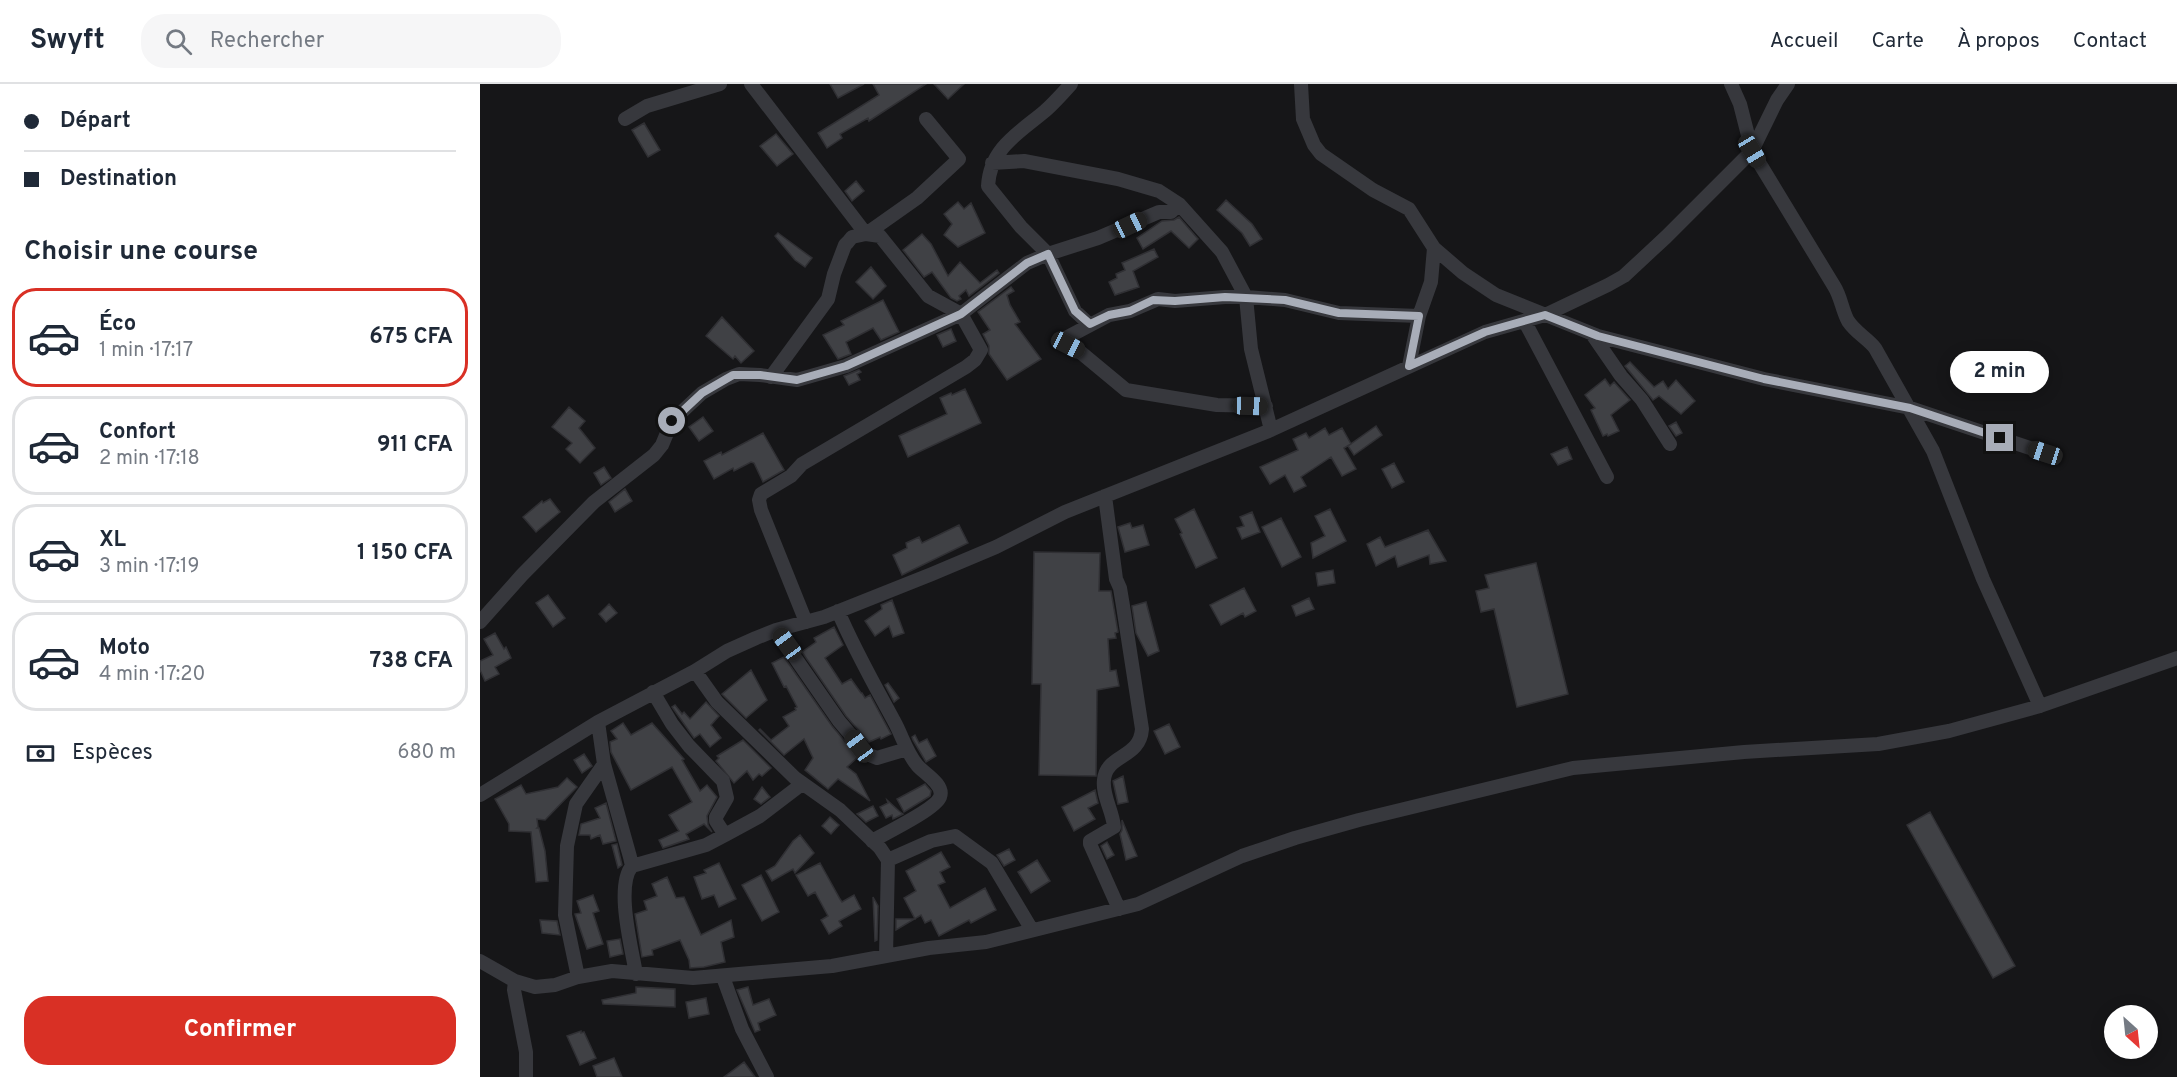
<!DOCTYPE html>
<html lang="fr">
<meta charset="utf-8">
<style>
:root{--surface:#fff;--page:#f6f6f7;--text:#1f2937;--muted:#747a83;--line:#e0e1e3;--accent:#d93025}
body{margin:0;font-family:Overpass,sans-serif;background:var(--page);color:var(--text);height:100vh;display:flex;flex-direction:column;font-size:22px;white-space:nowrap}
*{box-sizing:border-box;margin:0}
p{font-size:20px;color:var(--muted)}
.icon{flex:none;width:33px;height:33px;fill:none;stroke:currentColor;stroke-width:2;stroke-linecap:round;stroke-linejoin:round}
.map{position:relative;flex:1;overflow:hidden}
.side{display:flex;flex-direction:column;background:var(--surface);width:480px}
.side>*{flex:none}
.banner{display:grid;align-content:center;height:132px;padding:0 24px;background:var(--surface)}
.needle{width:39px;rotate:153deg}
.buttons{position:absolute;left:1624px;top:921px;display:grid;gap:12px}
.buttons a{display:grid;place-items:center;width:54px;height:54px;border-radius:50%;background:var(--surface);box-shadow:0 3px 15px #0003;font-size:30px}
.end{position:absolute;width:27px;height:27px;margin:-14px;border:8px solid #a8adb8;background:#111;box-shadow:0 0 0 3px #111}
.from{border-radius:50%}
.bubble{position:absolute;height:42px;border-radius:21px;background:var(--surface);box-shadow:0 3px 15px #0003;font-size:20px;font-weight:700;line-height:42px;text-align:center}
.car{position:absolute;width:18px;height:36px;margin:-18px -9px;border-radius:8px;box-shadow:0 0 4px 2px #0007;background:linear-gradient(#222 24%,#8ab4d8 0 40%,#222 0 76%,#8ab4d8 0 86%,#222 0)}
.banner b{display:flex;align-items:center;gap:21px;height:57px;font-size:22px}
.banner b+b{border-top:2px solid var(--line)}
.banner i{width:15px;height:15px;background:var(--text)}
ul{padding:0;list-style:none}
li{display:flex;align-items:center;gap:18px;height:99px;margin:0 12px 9px;padding:0 12px;border:3px solid var(--line);border-radius:24px}
li div{flex:1}
li b{display:block;font-size:22px}
li em{font-style:normal;font-weight:700}
li.current{border-color:var(--accent)}
li>.icon{width:54px;height:54px;stroke-width:1.5}
h2{padding:0 24px;font-size:27px;line-height:72px}
.pay{display:flex;align-items:center;gap:15px;height:66px;padding:0 24px;font-size:22px}
.pay p{margin-inline-start:auto}
.primary-button{display:flex;gap:12px;margin-top:auto;padding:12px 24px}
.primary-button a{flex:1;height:69px;border-radius:24px;background:var(--accent);color:#fff;font-size:24px;font-weight:700;line-height:69px;text-align:center}
header{display:flex;align-items:center;gap:36px;box-sizing:border-box;height:84px;padding:0 30px;background:var(--surface);border-bottom:2px solid var(--line)}
header strong{font-size:28px}
nav{display:flex;gap:33px;margin-inline-start:auto;font-size:21px}
.search{width:420px;height:54px;background:var(--page);display:flex;align-items:center;gap:15px;box-sizing:border-box;padding:0 21px;border-radius:24px;color:var(--muted);font-size:22px}
main{display:flex;flex:1;min-height:0}
.map>svg:first-child{display:block}
.building{fill:#404145;stroke:#303034;stroke-width:1.5}
.lines{fill:none;stroke-linecap:round;stroke-linejoin:round}
.street{stroke:#37383d;stroke-width:14}
.route{stroke:#a8adb8;stroke-width:8}
</style>
<header>
<strong>Swyft</strong>
<div class="search"><svg class="icon" aria-label="search" viewBox="0 0 24 24"><circle cx="10" cy="10" r="6"/><path d="M15 15l6 6"/></svg>Rechercher</div>
<nav><a>Accueil</a><a>Carte</a><a>À propos</a><a>Contact</a></nav>
</header>
<main>
<section class="side">
<div class="banner">
<b><i class="from"></i>Départ</b>
<b><i></i>Destination</b>
</div>
<h2>Choisir une course</h2>
<ul>
<li class="current"><svg class="icon" aria-label="car" viewBox="0 0 24 24"><path d="M5 17H2v-5l4-1 3-4h7l3 4 3 1v5h-3M9 17h6M6 11h13"/><circle cx="7" cy="17" r="2"/><circle cx="17" cy="17" r="2"/></svg><div><b>Éco</b><p>1 min · 17:17</p></div><em>675 CFA</em></li>
<li><svg class="icon" aria-label="car" viewBox="0 0 24 24"><path d="M5 17H2v-5l4-1 3-4h7l3 4 3 1v5h-3M9 17h6M6 11h13"/><circle cx="7" cy="17" r="2"/><circle cx="17" cy="17" r="2"/></svg><div><b>Confort</b><p>2 min · 17:18</p></div><em>911 CFA</em></li>
<li><svg class="icon" aria-label="car" viewBox="0 0 24 24"><path d="M5 17H2v-5l4-1 3-4h7l3 4 3 1v5h-3M9 17h6M6 11h13"/><circle cx="7" cy="17" r="2"/><circle cx="17" cy="17" r="2"/></svg><div><b>XL</b><p>3 min · 17:19</p></div><em>1 150 CFA</em></li>
<li><svg class="icon" aria-label="car" viewBox="0 0 24 24"><path d="M5 17H2v-5l4-1 3-4h7l3 4 3 1v5h-3M9 17h6M6 11h13"/><circle cx="7" cy="17" r="2"/><circle cx="17" cy="17" r="2"/></svg><div><b>Moto</b><p>4 min · 17:20</p></div><em>738 CFA</em></li>
</ul>
<div class="pay"><svg class="icon" aria-label="cash" viewBox="0 0 24 24"><path d="M3 7h18v10H3z"/><circle cx="12" cy="12" r="2"/></svg>Espèces<p>680 m</p></div>
<div class="primary-button"><a>Confirmer</a></div>
</section>
<div class="map">
<svg width="1697" height="993" viewBox="0 0 1697 993">
<rect width="100%" height="100%" fill="#161618"/>
<path class="building" d="M350 0H384L358 14Z
M393 0H446L389 37 388 34 360 50 362 54 347 64 338 49 399 11Z
M454 0H484L468 15Z
M164 39 180 66 168 73 152 46Z
M296 50 313 70 297 82 280 62Z
M376 97 384 107 372 117 365 107Z
M746 116 772 140 782 155 770 162 762 149 737 126Z
M478 118 484 125 491 119 505 149 478 163 464 151 472 140 464 130Z
M699 133 718 155 709 164 691 147 663 165 657 154 682 137 694 136Z
M298 149 332 174 325 183 315 176 295 152Z
M442 150 451 160 468 192 480 178 500 199 517 186 519 189 489 212 486 206 479 212 481 215 477 217 471 214 452 188 444 193 423 166Z
M674 165 678 173 653 187 659 203 635 211 629 198 637 194 636 190 645 186 642 179Z
M391 183 406 202 393 215 376 198Z
M531 203 534 207 527 211 530 221 540 238 535 240 561 275 527 296 509 270V262L503 250 510 246 498 228Z
M403 216 419 248 401 256 393 244 366 258 371 270 358 275 343 251 364 241 361 237Z
M242 233 274 267 261 279 255 272 253 275 226 252Z
M471 245 476 257 463 263 457 251Z
M1150 278 1174 303 1183 297 1188 305 1196 296 1215 317 1201 330 1179 312 1173 316 1145 282Z
M379 286 381 288 377 290 380 296 369 301 364 292Z
M1125 295 1130 302 1134 298 1150 316 1131 331 1139 347 1128 352 1127 350 1123 352 1111 326 1115 324 1105 311Z
M485 305 501 339 428 373 419 352 467 330 460 314 471 309 472 311Z
M89 323 105 337 99 344 115 364 100 379 86 365 92 359 72 343Z
M223 333 233 347 219 357 209 343Z
M1196 338 1202 349 1196 352 1189 342Z
M896 342 902 351 874 371 868 362Z
M845 344 849 351 862 344 871 360 864 364 876 385 862 392 851 373 821 393 826 402 814 408 805 391 790 400 780 383 818 366 813 355 826 349 829 354Z
M283 349 304 386 283 398 274 379 271 378 254 387 253 384 234 395 224 377 241 368 242 371Z
M1087 363 1092 375 1078 381 1071 370Z
M914 379 924 398 912 404 902 385Z
M124 383 131 394 121 401 114 389Z
M145 405 152 417 135 428 129 418Z
M70 415 80 428 56 448 43 433 62 417 63 419Z
M714 425 737 474 716 484 700 450 702 449 695 435Z
M850 425 866 457 833 474 831 459 845 452 835 432Z
M772 428 780 448 762 455 757 444 764 442 760 433Z
M801 434 821 473 802 483 782 443Z
M650 439 652 444 663 441 669 461 645 468 638 443Z
M479 441 488 459 422 491 413 471 427 464 426 459 439 453 442 459Z
M948 446 966 477 950 480 949 471 918 483 915 472 896 482 887 460 900 453 905 463Z
M554 468 620 469 619 507H631L638 548 635 549 636 554 628 555 630 587 636 586 639 602 617 606 616 692 559 691 561 600H552Z
M1056 479 1088 610 1037 623 1014 525 1001 528 996 507 1009 504 1005 491Z
M853 486 855 499 838 502 836 489Z
M764 504 776 527 765 533 763 529 741 541 730 521Z
M68 511 85 534 73 543 56 519Z
M829 514 834 525 816 532 812 522Z
M412 516 424 549 413 553 409 542 395 552 385 537 402 525 401 521Z
M666 518 679 567 668 572 656 549 652 522Z
M129 520 137 529 126 538 119 530Z
M354 543 363 561 345 574 362 600 371 595 381 609H382L385 614 390 611 411 650 401 655 400 653 389 658 366 632 322 568 336 558 334 554Z
M15 549 24 565 26 563 31 574 15 583 19 590 5 597 0 586V577L13 571 4 555Z
M304 573 352 642 378 673 367 683 376 690 390 717 358 695 348 705 325 686 333 674 324 655 304 671 279 646 280 645 291 656 309 642 303 633 316 626 315 624 317 623 306 602 304 603 292 579Z
M271 586 287 616 266 634 242 610Z
M408 599 419 614 414 618 405 601Z
M226 618 239 632 231 641 241 654 230 663 220 650 214 654 192 623 195 621 202 630 204 628 210 635Z
M143 639 151 651 172 639 204 675 202 676 220 707 227 701 237 713 227 732 228 741 232 748 224 740 206 750 209 755 183 764 179 756 199 747 189 731 212 718 192 683 151 706 131 668 130 658 137 655 131 647Z
M689 640 700 663 685 670 674 647Z
M435 651 439 659 447 655 456 672 446 678 433 656 432 653Z
M263 656 291 684 282 692 279 690 273 696 267 687 254 699 236 677 239 674 237 672Z
M104 670 112 682 102 689 94 676Z
M643 692 648 718 638 720 633 697Z
M87 694 97 703 95 705 65 736 57 735 58 743 57 744H59L65 767 68 797 56 798 51 748 29 747V740L15 715 41 701 46 710 78 703Z
M445 700 451 707 450 712 424 728 417 715Z
M282 703 290 713 281 720 274 715Z
M615 706 618 719 608 724 615 735 594 747 582 723Z
M407 716 419 727 423 730 413 735 412 731 406 734 400 723 408 719Z
M126 719 136 757 123 760 120 751 111 755 110 751H99L101 740 120 734 115 724Z
M393 722 398 732 386 738 377 730Z
M1450 728 1535 882 1513 894 1427 741Z
M350 733 359 741 351 750 342 742Z
M642 736 657 772 646 776 640 750 642 746Z
M320 751 334 769 315 789 313 785 292 797 286 787 295 782 313 757Z
M627 758 634 771 627 775 621 762Z
M137 760 142 781 138 784 132 761Z
M529 765 535 776 524 782 517 771Z
M461 768 470 783 460 788 465 798 458 801 470 824 505 804 516 826 491 839 489 836 459 852 451 836 445 839 441 831 416 846V835H435L424 814 436 807 426 787Z
M557 776 570 797 551 809 538 788Z
M239 779 256 815 239 823 234 811 222 815 214 793 226 789 224 786Z
M340 779 360 815 362 818 374 811 381 825 359 837 362 842 349 850 341 836 348 832 335 808 328 812 316 791Z
M281 791 299 828 282 837 262 801Z
M187 793 196 814 204 813 221 851 251 836 254 853 241 858 245 878 224 883 210 884 209 876 200 856 172 866 173 871 162 873 155 830 167 826 164 817 177 812 172 800Z
M113 811 119 827 113 829 123 860 107 865 95 830 101 829 97 817Z
M393 813 398 822 397 856 395 857Z
M60 836 77 837 80 851 62 849Z
M140 855 143 870 130 873 127 857Z
M156 903 195 905V923L123 920 122 916 156 909Z
M268 903 273 921 289 915 296 931 278 939 280 946 275 948 257 906Z
M226 914 229 930 209 934 206 918Z
M101 947V949L104 948 116 974 100 981 87 952Z
M134 974 142 993H117L113 982Z
M264 978 275 993H244Z"/>
<g class="lines">
<path class="street" d="M271 0 386 150 400 152 448 212 481 230 501 266 495 276 486 283 322 380 311 392 281 410 279 416 281 426 326 538
M591 0C583 9 574 19 565 27 539 49 510 64 508 102L541 143 568 170 595 227 610 241
M821 0 823 35 834 61 841 70 893 106 929 125 954 164 983 189 1016 211 1118 252 1284 295 1430 324 1565 369
M1251 0 1260 20 1272 67 1354 202C1361 213 1362 226 1368 237 1376 249 1387 254 1395 264L1453 367 1503 495 1560 622
M145 35 167 22 240 0
M512 79 544 77 638 95 679 107 699 120 742 168 766 213 771 265 791 346
M1045 238 1127 393
M1112 250 1141 292 1162 316 1190 360
M929 282 939 232 951 198 954 164
M291 293 348 215 354 190 365 161 368 158 372 153 386 150 437 114 479 75 446 35
M786 322 737 321 646 306 599 267 583 259 582 256 629 231 650 227 678 215 695 217 745 213H766L805 216 859 229 939 232
M625 412 636 495 640 504 643 522 662 645C660 675 626 670 624 696 622 711 633 728 634 743L610 757V760L639 825
M358 527C374 565 394 600 414 637 422 651 426 668 437 681 443 689 465 700 460 713 456 725 404 750 392 757
M0 538 42 491 114 418 174 371 182 361 192 337 222 309 246 295 259 290 280 291 317 296 366 282 481 230 547 179 568 170 618 154 679 128H691L699 120
M296 546 359 637 387 670 397 674 427 665
M215 587 237 618 315 694 360 726 400 764 408 776 406 872
M118 638 124 680 150 773 152 782C135 802 152 865 156 890
M0 711 118 638 215 587 247 567 276 554 296 546 344 533 452 490 516 463 585 428 791 346 1005 248 1065 231 1128 201 1144 192 1186 153 1272 67 1297 16 1308 0
M245 751 280 732 322 700
M408 776 451 757 475 752 512 779 552 846
M152 782 226 761 245 751 236 737V733L247 714 243 697 209 662 192 640 173 608
M0 877 35 897 55 903 75 901 98 893 132 887 213 894 352 882 449 864 506 858 658 820 762 772 815 754 879 736 1093 684 1264 668 1398 660 1469 647 1560 622 1697 574
M98 893 85 831 87 762 96 720 124 680
M243 893 262 945 287 993
M35 897 34 906 46 968V993"/>
</g>
<g class="lines">
<path class="route" d="M192 337 222 309 253 291H280L317 296 366 282 481 230 547 179 568 170 595 227 610 240 629 231 650 227 673 216 695 217 745 213 805 216 859 229 939 232 929 282 1005 248 1065 231 1118 252 1284 295 1430 324 1520 354"/>
</g>
</svg>
<div class="buttons">
<a><svg class="needle" viewBox="-14 -14 28 28"><path d="M0-13l5 13h-10z" fill="#e53935"/><path d="M0 13l5-13h-10z" fill="#747a83"/></svg></a>
</div>
<i class="end from" style="left:192px;top:337px"></i>
<i class="end" style="left:1520px;top:354px"></i>
<div class="bubble" style="left:1470px;top:267px;width:99px">2 min</div>
<i class="car" style="left:1272px;top:67px;rotate:149deg"></i>
<i class="car" style="left:650px;top:141px;rotate:65deg"></i>
<i class="car" style="left:588px;top:261px;rotate:117deg"></i>
<i class="car" style="left:770px;top:322px;rotate:92deg"></i>
<i class="car" style="left:1565px;top:369px;rotate:288deg"></i>
<i class="car" style="left:307px;top:560px;rotate:324deg"></i>
<i class="car" style="left:379px;top:662px;rotate:324deg"></i>
</div>
</main>
